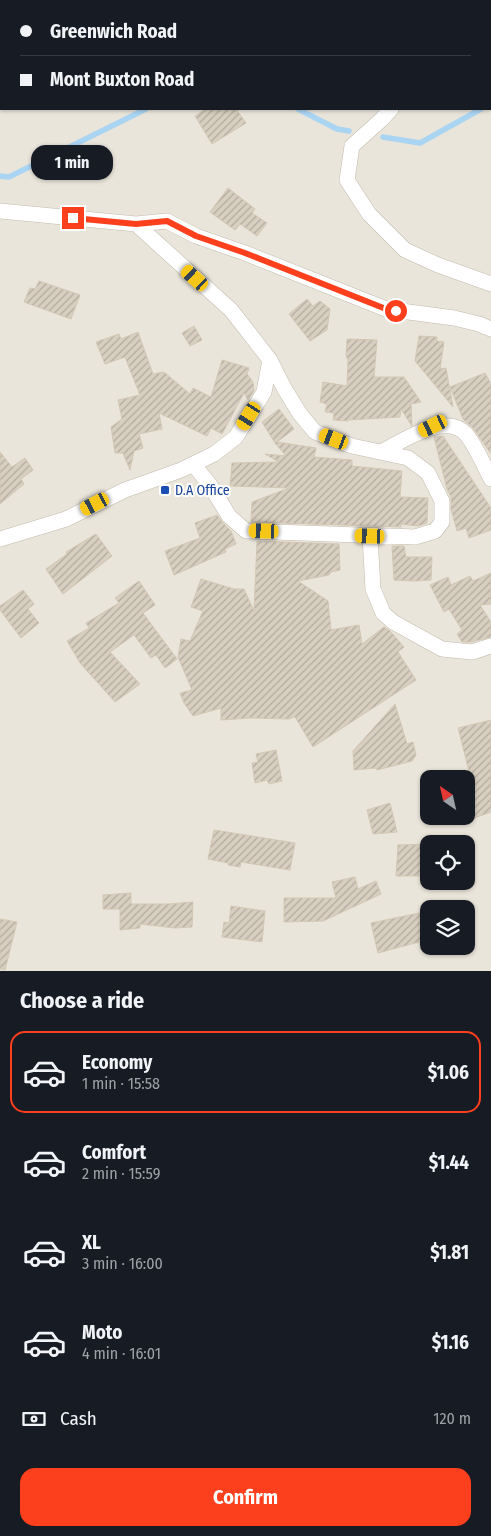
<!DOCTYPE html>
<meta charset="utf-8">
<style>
:root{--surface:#171b24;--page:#242831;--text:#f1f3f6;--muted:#9ea1a6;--line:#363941;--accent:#fc3f1d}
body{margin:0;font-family:"Fira Sans Condensed",sans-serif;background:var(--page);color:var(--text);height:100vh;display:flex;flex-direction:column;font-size:19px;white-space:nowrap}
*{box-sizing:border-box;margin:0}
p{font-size:16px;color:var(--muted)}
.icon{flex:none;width:28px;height:28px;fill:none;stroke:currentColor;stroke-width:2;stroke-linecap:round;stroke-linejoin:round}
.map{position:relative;height:971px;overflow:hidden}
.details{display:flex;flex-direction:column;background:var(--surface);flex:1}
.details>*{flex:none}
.top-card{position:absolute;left:0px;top:0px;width:491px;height:110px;box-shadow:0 1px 4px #0004;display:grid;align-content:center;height:110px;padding:0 20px;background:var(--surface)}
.needle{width:32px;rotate:326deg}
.buttons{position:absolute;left:420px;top:770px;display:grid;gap:10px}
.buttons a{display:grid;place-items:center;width:55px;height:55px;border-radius:10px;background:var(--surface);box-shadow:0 1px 4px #0004;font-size:25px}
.end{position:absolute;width:22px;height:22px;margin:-11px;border:6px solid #fc3f1d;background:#fff;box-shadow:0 0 0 2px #fff}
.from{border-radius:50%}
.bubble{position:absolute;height:35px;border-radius:15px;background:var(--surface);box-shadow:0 1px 4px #0004;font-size:16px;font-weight:700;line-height:35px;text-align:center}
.car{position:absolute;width:15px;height:30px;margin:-15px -8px;border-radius:6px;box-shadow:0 0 4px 1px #0007;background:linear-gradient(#f5c518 24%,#345 0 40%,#f5c518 0 76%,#345 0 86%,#f5c518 0)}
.top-card b{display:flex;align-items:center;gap:18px;height:48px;font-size:19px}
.top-card b+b{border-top:1px solid var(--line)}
.top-card i{width:12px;height:12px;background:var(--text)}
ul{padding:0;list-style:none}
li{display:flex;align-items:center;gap:15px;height:82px;margin:0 10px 8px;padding:0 10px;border:2px solid transparent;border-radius:15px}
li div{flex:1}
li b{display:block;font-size:19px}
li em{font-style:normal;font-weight:700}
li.current{border-color:var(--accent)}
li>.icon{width:45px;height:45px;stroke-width:1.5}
h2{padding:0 20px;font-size:22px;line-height:60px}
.pay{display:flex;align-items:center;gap:12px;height:55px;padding:0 20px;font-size:19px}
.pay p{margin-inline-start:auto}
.action{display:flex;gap:10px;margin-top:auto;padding:10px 20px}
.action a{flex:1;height:58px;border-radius:15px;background:var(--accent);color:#fff;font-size:20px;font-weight:700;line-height:58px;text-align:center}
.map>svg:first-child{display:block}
.residential{fill:#eae5da;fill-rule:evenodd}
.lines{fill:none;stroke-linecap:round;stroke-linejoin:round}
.stream{stroke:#a9d4f2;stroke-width:5.5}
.building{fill:url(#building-hatch);stroke:#d3c7b4}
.minor-casing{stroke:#c2bbae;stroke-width:16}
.minor{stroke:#fff;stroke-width:15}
.route{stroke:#fc3f1d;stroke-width:6}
.transit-dot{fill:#1a4fb4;stroke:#fff;stroke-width:2}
.labels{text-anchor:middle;stroke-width:4;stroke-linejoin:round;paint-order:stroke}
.transit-label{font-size:14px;fill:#164399;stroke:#fff;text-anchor:start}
</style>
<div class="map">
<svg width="491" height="971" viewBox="0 0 491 971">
<defs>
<pattern id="building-hatch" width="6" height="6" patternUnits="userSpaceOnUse" patternTransform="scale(1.25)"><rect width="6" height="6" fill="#d8cfc1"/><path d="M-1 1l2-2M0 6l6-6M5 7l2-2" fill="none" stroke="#b1aa9e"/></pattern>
</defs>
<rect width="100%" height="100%" fill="#f6f3ec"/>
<path class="residential" d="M0 0H491V971H0ZM1 1H490V109H1ZM429 779H466V816H429ZM429 844H466V881H429ZM429 909H466V946H429Z"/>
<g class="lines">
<path class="stream" d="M490 104 491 103
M298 109 337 129 349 131
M383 137 420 143 481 109
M0 176 9 177 146 109"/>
</g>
<path class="building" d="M206 109H236L246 123 212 144 195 116Z
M228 188 255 209 252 213 267 223 257 236 240 224 235 230 210 212Z
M39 281 80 295 71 319 24 302 30 288 35 289Z
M307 299 313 306 320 301 330 309 327 330 310 341 289 314Z
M194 326 202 340 190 346 182 333Z
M138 332 153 374 164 372 190 394 193 388 211 397 222 360 249 368 247 374 253 382 254 391 248 400 244 393 222 434 211 428 207 436 159 413 162 429 139 434 143 448 134 451 130 470 123 453H115L111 427 122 419 118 400 140 395 125 357 105 364 96 342 119 334 121 339Z
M419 336 437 337V341L444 342 440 369 446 368 453 407 415 361Z
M347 339 377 340 374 377H404L421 402 411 404 412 426 401 409 400 417 348 420V421L333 420 334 413 325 412 327 404 320 402 323 382 347 386 348 361 346 355Z
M485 373 491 384V454L473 428 463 419 450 387Z
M279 409 294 429 277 442 316 448 314 457 352 460V466L402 471 400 497 428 498 427 523 418 526 400 524 401 527 251 522 252 502 289 488 230 486 232 463 279 462 265 454 286 456 275 443 262 422Z
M443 436 491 508V530L469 538 466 528 457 531 451 509V497L447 489 434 437Z
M0 452 12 467 25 458 33 470 21 479 24 484 0 504Z
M217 515 223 523 231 531 236 544 225 549 226 552 174 575 165 551 200 538 195 523Z
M96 534 112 556 63 594 46 569 67 554 66 552Z
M257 541 339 544 340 570 331 572 329 575 298 581 328 601 331 630 359 625 362 644 384 627 390 631 404 647 398 652 416 680 313 747 295 717 289 719 250 718 221 720V708L193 716 184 703 180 693 192 690 178 657 181 639 190 641 203 611 191 607 201 579 234 589H244L254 611Z
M392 546H404L406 557H432L431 580 415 581 394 580Z
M491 573V604L480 605 491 622V637L471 642H462L457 634 462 630 449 609 444 612 430 585 448 577 451 585 470 576 473 581Z
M139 581 155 605 143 613 177 659 165 668 156 655 151 658 134 635 110 652 140 684 115 702 80 663 67 641 89 628 86 623 119 603 115 598Z
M23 590 34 604 28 609 39 623 21 638 0 610V606Z
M395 704 407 744 413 742 416 755 412 761 377 770 376 768 354 770 353 751Z
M491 720V812L466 821V776L470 775 458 728Z
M276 750 282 781 269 784 267 780 255 783 252 763 258 762 256 754Z
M390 803 397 832 373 834 367 810Z
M214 830 295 843 290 870 241 862 240 867 228 865V863L208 859Z
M429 844V869L421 870V876H396L398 845Z
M355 877 358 889 376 881 381 894 323 921 284 922V898H336L332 882Z
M131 893V904H169L193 902 192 927 175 928 140 924V928L120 930V909H103V895Z
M231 906 265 911 262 942 222 937 224 922 229 923Z
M429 911V941L415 943 378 953 371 923Z
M0 919 17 922 5 970 0 969Z"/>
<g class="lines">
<g class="minor-casing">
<path id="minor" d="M441 0V1
M391 109 382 119 352 146 347 180 369 214 405 250 438 265 491 284
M0 211 136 224 167 221 196 236 245 253 386 309 454 318 479 324 491 329
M381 452C401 442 446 411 466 434 474 443 485 467 491 479
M193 464 210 485 229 516 246 531 415 537 435 531 442 522V501L428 473 408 458 352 446 315 432 300 414 284 388 270 360
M370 536 373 589 383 613 393 622 442 649 472 652 491 646
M0 539 66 519 125 490 181 470 214 454 236 437 264 392 270 360 231 310 136 224"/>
</g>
<use href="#minor" class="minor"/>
</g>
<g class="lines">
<path class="route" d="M73 218 136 224 167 221 196 236 245 253 386 309 396 311"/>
</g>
<rect class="transit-dot" x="160" y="485" width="10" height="10" rx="2.5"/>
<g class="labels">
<g class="transit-label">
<text x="175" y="495">D.A Office</text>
</g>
</g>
</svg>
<div class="buttons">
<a><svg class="needle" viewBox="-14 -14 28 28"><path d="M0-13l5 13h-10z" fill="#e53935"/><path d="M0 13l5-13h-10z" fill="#9ea1a6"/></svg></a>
<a><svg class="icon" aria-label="locate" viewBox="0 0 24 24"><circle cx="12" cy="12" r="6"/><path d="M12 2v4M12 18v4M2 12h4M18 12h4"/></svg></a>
<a><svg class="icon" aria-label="layers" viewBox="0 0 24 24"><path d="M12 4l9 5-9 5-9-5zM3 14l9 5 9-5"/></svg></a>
</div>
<i class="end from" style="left:396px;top:311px"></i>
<i class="end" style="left:73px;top:218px"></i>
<div class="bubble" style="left:31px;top:145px;width:82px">1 min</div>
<i class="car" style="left:195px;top:278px;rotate:312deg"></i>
<i class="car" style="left:249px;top:416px;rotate:212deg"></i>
<i class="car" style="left:433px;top:426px;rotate:244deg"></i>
<i class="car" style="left:334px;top:439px;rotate:291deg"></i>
<i class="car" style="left:95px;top:504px;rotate:243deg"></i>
<i class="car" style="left:264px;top:531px;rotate:272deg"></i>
<i class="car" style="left:370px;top:536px;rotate:272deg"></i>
<div class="top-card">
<b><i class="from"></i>Greenwich Road</b>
<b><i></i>Mont Buxton Road</b>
</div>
</div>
<section class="details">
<h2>Choose a ride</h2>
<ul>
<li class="current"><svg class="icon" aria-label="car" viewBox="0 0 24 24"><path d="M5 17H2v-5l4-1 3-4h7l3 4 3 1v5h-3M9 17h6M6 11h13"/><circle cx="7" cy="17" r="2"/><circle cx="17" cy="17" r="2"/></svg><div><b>Economy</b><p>1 min · 15:58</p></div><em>$1.06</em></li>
<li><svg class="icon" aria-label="car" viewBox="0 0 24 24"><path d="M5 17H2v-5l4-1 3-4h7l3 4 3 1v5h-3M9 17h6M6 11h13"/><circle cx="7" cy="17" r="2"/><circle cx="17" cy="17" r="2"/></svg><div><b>Comfort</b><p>2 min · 15:59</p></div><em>$1.44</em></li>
<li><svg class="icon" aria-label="car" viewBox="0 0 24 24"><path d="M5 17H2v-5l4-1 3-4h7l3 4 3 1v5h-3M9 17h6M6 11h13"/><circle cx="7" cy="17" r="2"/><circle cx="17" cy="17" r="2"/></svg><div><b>XL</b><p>3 min · 16:00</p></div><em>$1.81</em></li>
<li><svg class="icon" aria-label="car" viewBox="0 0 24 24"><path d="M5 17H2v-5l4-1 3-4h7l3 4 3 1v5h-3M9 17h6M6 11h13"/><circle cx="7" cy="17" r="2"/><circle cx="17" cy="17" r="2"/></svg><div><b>Moto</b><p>4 min · 16:01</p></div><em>$1.16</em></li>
</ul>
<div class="pay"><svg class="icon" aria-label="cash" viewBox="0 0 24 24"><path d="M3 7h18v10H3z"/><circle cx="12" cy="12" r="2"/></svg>Cash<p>120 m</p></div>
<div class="action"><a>Confirm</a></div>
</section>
